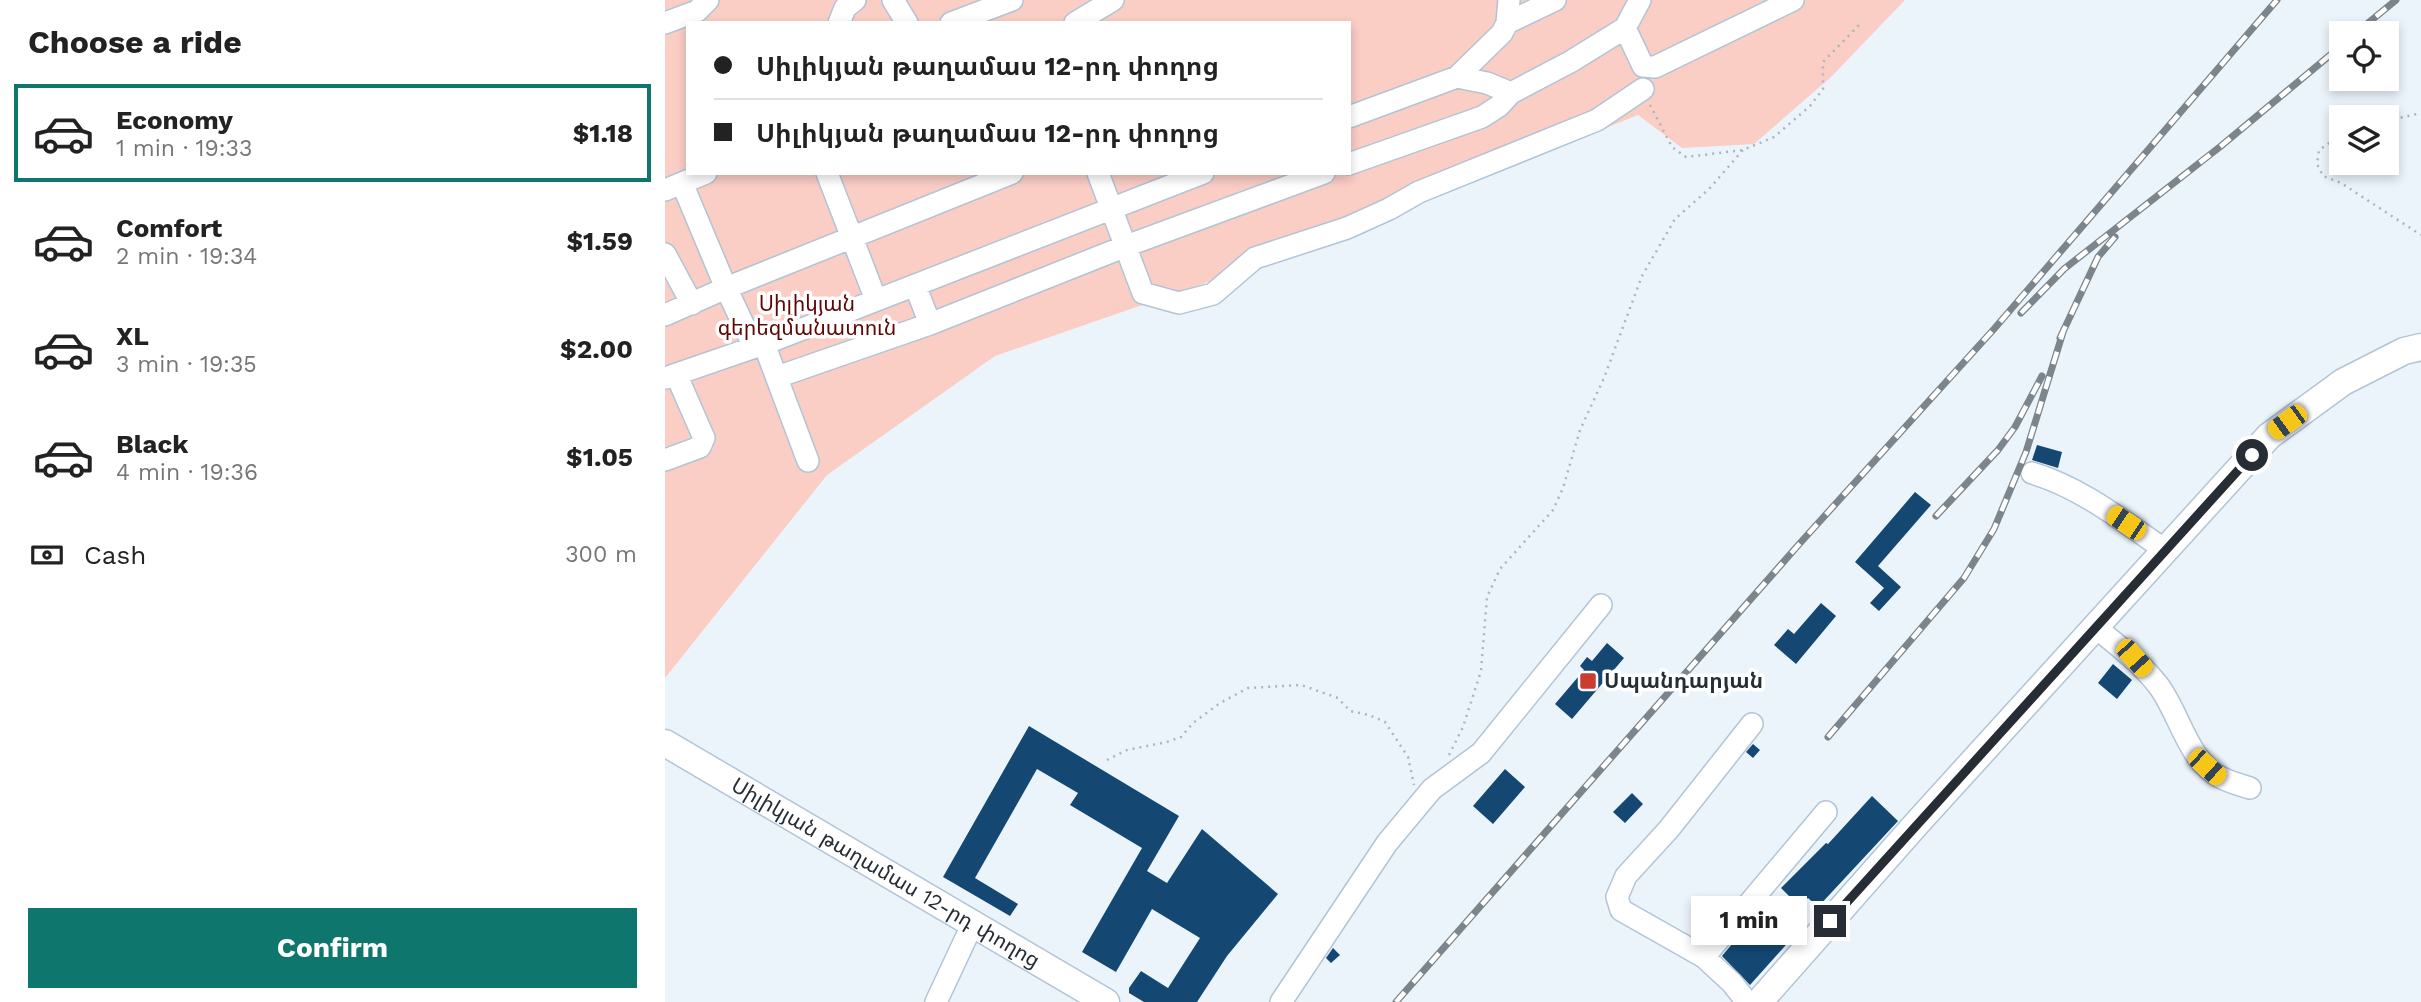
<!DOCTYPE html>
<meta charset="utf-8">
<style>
:root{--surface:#fff;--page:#f6f6f6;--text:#222;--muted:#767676;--line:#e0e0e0;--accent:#0f766e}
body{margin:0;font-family:"Work Sans","Noto Sans Armenian",sans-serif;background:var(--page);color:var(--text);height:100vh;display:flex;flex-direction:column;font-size:26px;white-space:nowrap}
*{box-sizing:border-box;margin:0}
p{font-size:23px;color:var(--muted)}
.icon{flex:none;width:38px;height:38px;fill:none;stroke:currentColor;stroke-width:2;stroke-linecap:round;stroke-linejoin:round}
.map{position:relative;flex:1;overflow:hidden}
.panel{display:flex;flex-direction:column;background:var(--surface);width:665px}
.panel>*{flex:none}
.top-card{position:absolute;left:21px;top:21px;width:665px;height:154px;border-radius:0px;box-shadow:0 4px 10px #0003;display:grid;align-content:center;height:154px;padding:0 28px;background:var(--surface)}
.buttons{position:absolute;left:1664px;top:21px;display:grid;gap:14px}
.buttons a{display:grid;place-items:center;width:70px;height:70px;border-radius:0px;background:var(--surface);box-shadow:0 4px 10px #0003;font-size:35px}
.end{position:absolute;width:32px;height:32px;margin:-16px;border:9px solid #262d34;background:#fff;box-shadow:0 0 0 4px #fff}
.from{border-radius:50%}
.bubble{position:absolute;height:49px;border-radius:0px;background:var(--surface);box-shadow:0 4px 10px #0003;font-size:23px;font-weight:700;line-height:49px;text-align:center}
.car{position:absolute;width:21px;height:42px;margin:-21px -10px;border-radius:9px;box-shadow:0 0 5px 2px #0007;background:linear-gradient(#f5c518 24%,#345 0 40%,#f5c518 0 76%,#345 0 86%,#f5c518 0)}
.top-card b{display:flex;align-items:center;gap:24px;height:66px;font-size:26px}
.top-card b+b{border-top:2px solid var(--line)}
.top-card i{width:18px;height:18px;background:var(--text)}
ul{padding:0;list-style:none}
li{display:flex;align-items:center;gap:21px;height:98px;margin:0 14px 10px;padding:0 14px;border:4px solid transparent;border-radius:0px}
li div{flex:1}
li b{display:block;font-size:26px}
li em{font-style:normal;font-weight:700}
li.selected{border-color:var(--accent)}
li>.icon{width:63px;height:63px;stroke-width:1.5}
h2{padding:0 28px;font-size:32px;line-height:84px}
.pay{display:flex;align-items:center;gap:18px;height:77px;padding:0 28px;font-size:26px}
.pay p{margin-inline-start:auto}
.cta{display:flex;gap:14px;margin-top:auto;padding:14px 28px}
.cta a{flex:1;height:80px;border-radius:0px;background:var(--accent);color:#fff;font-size:28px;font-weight:700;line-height:80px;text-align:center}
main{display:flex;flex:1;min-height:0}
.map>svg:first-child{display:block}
.green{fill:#facdc5;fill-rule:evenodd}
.building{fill:#144873}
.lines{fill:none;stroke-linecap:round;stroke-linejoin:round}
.minor-casing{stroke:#b2c4d6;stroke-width:24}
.major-casing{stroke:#b2c4d6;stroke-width:29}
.path{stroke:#adb5bc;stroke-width:2.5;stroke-dasharray:2 5;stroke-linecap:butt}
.minor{stroke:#fff;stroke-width:21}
.major{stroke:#fff;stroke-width:26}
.rail-casing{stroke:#7d858c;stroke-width:7}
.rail{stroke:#fff;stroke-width:4.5;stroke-dasharray:13;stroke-linecap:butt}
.route{stroke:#262d34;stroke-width:9}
.poi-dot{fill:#ca3d2f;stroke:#fff;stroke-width:2.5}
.labels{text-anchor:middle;stroke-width:7;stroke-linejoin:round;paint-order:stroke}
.park-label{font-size:21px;fill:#5f0704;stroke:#fff}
.poi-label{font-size:21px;font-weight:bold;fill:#262d34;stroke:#fff;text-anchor:start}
.street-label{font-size:21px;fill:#262d34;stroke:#fff}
</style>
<main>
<section class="panel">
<h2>Choose a ride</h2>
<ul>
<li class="selected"><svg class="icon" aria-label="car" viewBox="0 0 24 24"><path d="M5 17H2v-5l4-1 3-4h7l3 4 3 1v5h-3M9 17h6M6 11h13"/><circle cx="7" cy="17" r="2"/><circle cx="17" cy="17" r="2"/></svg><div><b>Economy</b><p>1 min · 19:33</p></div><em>$1.18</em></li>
<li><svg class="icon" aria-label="car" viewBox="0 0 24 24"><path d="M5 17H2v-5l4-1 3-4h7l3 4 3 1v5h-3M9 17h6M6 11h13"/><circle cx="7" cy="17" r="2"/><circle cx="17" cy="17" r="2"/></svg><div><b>Comfort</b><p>2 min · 19:34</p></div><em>$1.59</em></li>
<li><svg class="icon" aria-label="car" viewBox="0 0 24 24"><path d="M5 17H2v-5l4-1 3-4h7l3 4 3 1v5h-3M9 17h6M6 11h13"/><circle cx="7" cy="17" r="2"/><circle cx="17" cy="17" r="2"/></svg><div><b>XL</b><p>3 min · 19:35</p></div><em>$2.00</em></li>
<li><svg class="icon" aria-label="car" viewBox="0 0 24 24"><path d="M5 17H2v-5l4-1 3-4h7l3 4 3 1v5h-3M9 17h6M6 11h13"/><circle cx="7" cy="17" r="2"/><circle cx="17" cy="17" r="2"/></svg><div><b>Black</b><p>4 min · 19:36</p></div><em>$1.05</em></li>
</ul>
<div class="pay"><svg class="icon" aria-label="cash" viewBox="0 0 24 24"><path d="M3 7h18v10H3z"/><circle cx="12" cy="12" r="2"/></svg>Cash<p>300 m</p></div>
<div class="cta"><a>Confirm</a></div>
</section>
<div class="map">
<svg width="1756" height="1002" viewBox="0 0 1756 1002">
<rect width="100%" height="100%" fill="#ecf4fb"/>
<path class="green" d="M0 0H1240L1166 77 1089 144 1017 148 973 115 647 246 330 356 162 475 0 678ZM23 23H684V173H23Z"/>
<path class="building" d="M1372 445 1397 452 1393 468 1367 460Z
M1250 492 1266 505 1213 566 1236 587 1214 611 1205 603 1219 588 1190 562Z
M1156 603 1171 616 1131 664 1109 645 1123 629 1129 634Z
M942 643 959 658 907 719 890 704 919 670 915 666 922 657 927 661Z
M1448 664 1467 680 1452 699 1433 683Z
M364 726 514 816 482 871 502 883 537 829 613 894 562 956 532 1002H479L464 993V988L476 971 503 988 535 938 487 909 451 972 417 952 477 848 405 805 413 793 372 769 310 878 353 904 345 916 278 877Z
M1088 744 1095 750 1088 758 1081 752Z
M840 769 860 787 828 824 808 806Z
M967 793 978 804 960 823 948 812Z
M1207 796 1233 821 1153 907 1143 898 1134 906 1116 888 1161 843 1163 844Z
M1097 908 1129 936 1085 985 1057 956Z
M668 948 675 955 666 963 661 958Z"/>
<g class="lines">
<g class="minor-casing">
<path id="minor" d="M228 0 242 23
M844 0 842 23 837 33 792 77 822 83 846 93
M0 23 32 11 43 0
M174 23 180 8 190 0
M286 23 347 0
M410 23 448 0
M842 23 890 0
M960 28 978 66 990 67 1128 0
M684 117 792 77
M684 164 817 117 834 106 846 93 905 62 960 28 975 0
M162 173 211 300
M433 173 478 293 514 303 548 294 590 258 682 228 724 209 754 192 932 120 978 89
M17 183 61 288 89 347
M0 190 41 173
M0 254 27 304
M250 285 265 324
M0 315 61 288 347 173
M99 344 143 461
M112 377 265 324 461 246 659 173
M0 378 99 344 538 173
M0 460 35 447 39 438 11 374
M1367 473C1417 488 1458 521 1500 550
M1430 627C1452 645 1475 662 1493 685 1514 712 1523 761 1555 777 1564 782 1575 785 1585 788
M1039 957 956 910 952 897 961 876 1004 829 1087 724
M271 1002 308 923
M616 1002 722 843 767 789 816 753 936 605
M1082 1002 1067 983 1039 957 1161 812"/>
</g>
<g class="major-casing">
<g id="major">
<path id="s1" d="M0 743 441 1002"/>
<path d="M1094 1002 1254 821 1604 436 1678 382 1739 351 1756 347"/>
</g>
</g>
<path class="path" d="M985 105 1007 147 1021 157 1078 150 1109 137 1145 106 1158 89V62L1195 24
M1722 121 1756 113
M1676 135 1654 150 1652 164 1658 176 1676 183 1756 235
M784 755 798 727 816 671 822 597 835 569 888 510 898 488 915 430 939 378 977 276 1010 219 1044 189 1078 150
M442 760 462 750 502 742 516 737 528 723 555 703 583 688 636 685 673 698 685 711 704 715 720 722 743 757 749 785"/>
<use href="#minor" class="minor"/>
<use href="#major" class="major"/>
<g class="rail-casing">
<path id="rail" d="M1691 33 1731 0
M1356 313 1399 269 1556 146 1676 46
M1395 338 1433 257 1450 237
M1271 516 1333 450 1350 427 1377 376
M1163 737 1299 578 1329 529 1361 452 1399 329
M731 1002 1136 542 1329 329 1612 0"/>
</g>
<use href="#rail" class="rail"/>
</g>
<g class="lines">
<path class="route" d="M1165 921 1587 455"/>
</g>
<rect class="poi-dot" x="914" y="672" width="18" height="18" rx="3.5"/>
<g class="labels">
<g class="park-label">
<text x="142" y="311">Սիլիկյան<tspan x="142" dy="24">գերեզմանատուն</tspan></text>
</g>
<g class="poi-label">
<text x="939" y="688">Սպանդարյան</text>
</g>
<g class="street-label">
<text dy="7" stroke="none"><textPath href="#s1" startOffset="256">Սիլիկյան թաղամաս 12-րդ փողոց</textPath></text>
</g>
</g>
</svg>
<div class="buttons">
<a><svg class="icon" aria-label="locate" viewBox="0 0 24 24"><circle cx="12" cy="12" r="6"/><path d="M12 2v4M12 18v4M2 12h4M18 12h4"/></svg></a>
<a><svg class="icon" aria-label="layers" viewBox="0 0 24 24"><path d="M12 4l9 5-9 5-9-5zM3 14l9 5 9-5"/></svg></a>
</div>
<i class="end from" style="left:1587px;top:455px"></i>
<i class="end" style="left:1165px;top:921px"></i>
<div class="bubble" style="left:1026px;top:896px;width:116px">1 min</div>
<i class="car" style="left:1622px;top:422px;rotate:234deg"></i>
<i class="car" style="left:1461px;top:523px;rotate:304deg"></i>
<i class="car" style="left:1469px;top:658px;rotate:138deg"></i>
<i class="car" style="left:1542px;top:767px;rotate:132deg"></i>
<div class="top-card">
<b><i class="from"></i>Սիլիկյան թաղամաս 12-րդ փողոց</b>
<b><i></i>Սիլիկյան թաղամաս 12-րդ փողոց</b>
</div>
</div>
</main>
